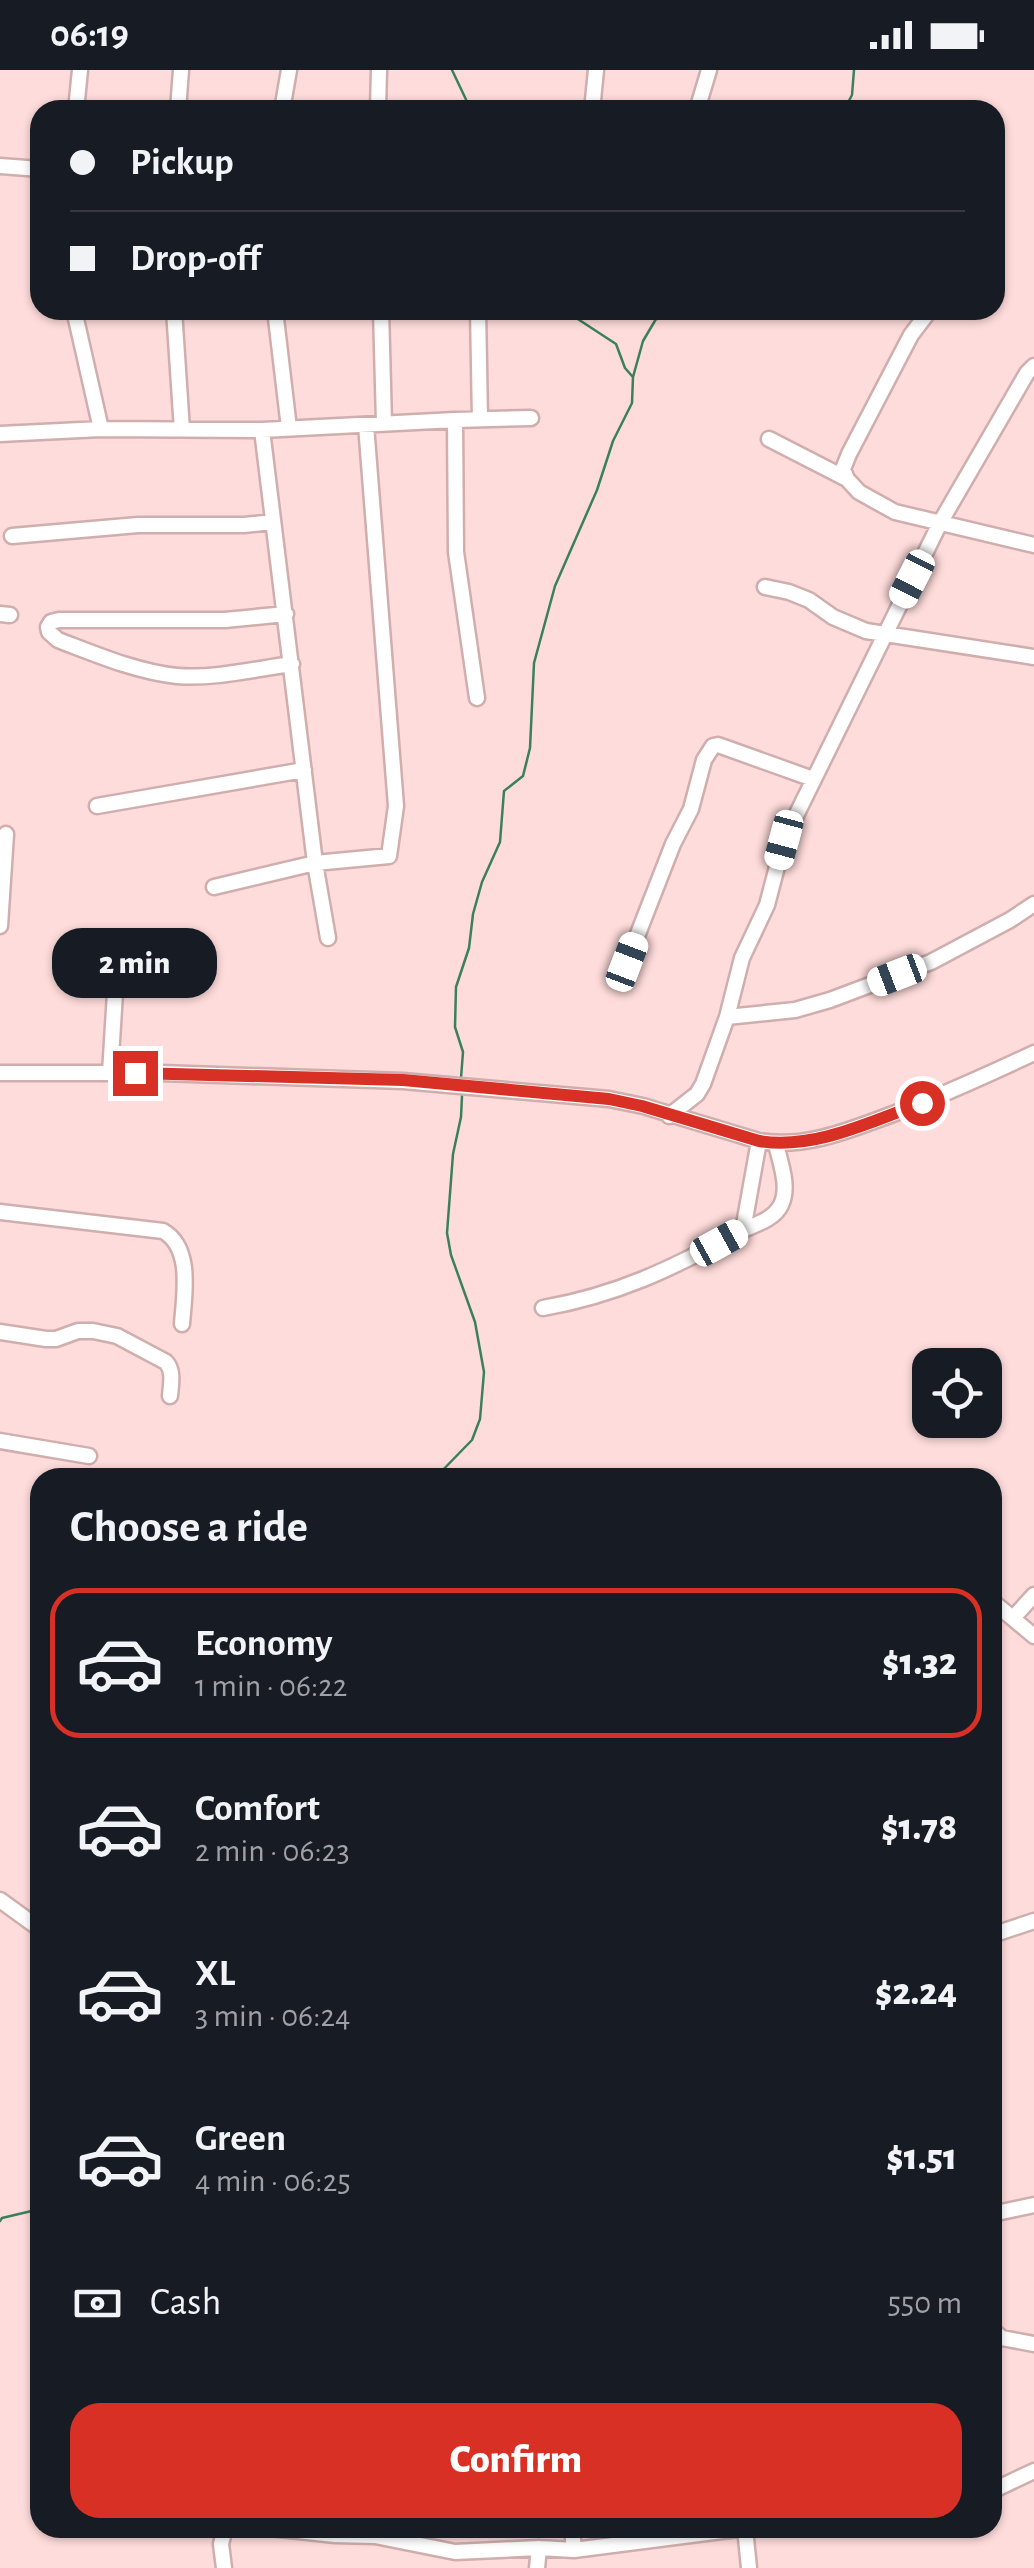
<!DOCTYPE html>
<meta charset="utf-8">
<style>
:root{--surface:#171b24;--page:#242831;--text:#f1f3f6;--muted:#9ea1a6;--line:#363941;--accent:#d93025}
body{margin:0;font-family:"Alegreya Sans",sans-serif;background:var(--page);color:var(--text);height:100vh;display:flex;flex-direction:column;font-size:38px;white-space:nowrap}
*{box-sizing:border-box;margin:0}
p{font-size:32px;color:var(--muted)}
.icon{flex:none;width:55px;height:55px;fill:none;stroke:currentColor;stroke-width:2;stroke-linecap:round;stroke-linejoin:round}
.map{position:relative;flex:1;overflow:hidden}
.details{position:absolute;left:30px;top:1398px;width:972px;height:1070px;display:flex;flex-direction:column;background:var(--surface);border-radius:30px;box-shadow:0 2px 8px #0004}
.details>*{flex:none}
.hud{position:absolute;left:30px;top:30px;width:975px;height:220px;border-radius:30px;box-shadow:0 2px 8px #0004;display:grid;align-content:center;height:220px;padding:0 40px;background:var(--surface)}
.controls{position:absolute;left:912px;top:1278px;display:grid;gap:20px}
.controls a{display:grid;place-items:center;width:90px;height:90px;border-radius:20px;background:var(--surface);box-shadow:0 2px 8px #0004;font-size:50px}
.end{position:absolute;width:45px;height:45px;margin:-22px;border:12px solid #d93025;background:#fff;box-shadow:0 0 0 5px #fff}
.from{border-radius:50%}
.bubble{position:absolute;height:70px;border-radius:30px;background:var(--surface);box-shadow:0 2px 8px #0004;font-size:32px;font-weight:800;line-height:70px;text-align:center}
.car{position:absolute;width:30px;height:60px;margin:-30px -15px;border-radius:12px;box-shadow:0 0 8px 2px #0007;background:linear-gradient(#fff 24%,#345 0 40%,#fff 0 76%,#345 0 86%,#fff 0)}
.hud b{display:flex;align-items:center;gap:35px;height:95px;font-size:38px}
.hud b+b{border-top:2px solid var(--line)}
.hud i{width:25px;height:25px;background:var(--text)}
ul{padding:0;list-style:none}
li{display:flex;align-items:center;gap:30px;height:150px;margin:0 20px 15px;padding:0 20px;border:5px solid transparent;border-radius:30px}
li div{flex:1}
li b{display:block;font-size:38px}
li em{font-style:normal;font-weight:800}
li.active{border-color:var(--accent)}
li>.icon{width:90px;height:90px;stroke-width:1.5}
h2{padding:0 40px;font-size:45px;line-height:120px}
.pay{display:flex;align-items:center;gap:25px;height:110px;padding:0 40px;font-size:38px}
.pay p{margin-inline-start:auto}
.primary-button{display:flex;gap:20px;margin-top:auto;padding:20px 40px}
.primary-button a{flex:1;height:115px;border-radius:30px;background:var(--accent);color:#fff;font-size:40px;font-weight:800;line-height:115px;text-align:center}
.status{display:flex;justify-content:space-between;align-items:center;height:70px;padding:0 50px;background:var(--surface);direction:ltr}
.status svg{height:28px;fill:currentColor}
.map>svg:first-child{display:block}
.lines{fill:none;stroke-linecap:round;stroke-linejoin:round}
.stream{stroke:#3b805d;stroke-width:2.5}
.minor-casing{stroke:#cfaead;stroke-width:19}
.minor{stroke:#fff;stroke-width:14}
.route{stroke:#d93025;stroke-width:12}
</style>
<div class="status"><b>06:19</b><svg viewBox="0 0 49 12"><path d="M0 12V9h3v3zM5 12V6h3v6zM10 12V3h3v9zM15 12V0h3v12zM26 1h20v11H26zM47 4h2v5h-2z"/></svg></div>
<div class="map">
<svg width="1034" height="2498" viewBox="0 0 1034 2498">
<rect width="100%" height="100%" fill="#fedcdb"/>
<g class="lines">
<path class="stream" d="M452 0 471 40
M844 40 852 25 854 0
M564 240 616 274 625 298 632 306
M461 1008 463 982 455 957 456 917 469 878 473 844 482 812 500 772 504 721 523 706 530 678 534 593 555 516 597 420 613 371 632 333 633 307 643 271 656 249 684 246 696 240
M435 1408 472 1370 480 1349 484 1302 475 1252 451 1185 447 1163 453 1084 461 1047 462 1026
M0 2151 2 2148 40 2139"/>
<g class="minor-casing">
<path id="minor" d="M76 40 80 0
M178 40 181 0
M282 40 289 0
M378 40 379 0
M592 40 596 0
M697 40 709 0
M0 96 40 99
M74 240 101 359
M174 240 182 360
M275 240 289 358
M381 240 384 353
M478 240 480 349
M930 240 911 265 849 384 843 399 847 409 859 422 895 442 1034 475
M455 350 456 482 477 628
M262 360 315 793 328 868
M0 364 101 359 262 360 455 350 531 348
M769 369 847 409
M12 466 138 455H244L273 452
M765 517 789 522 809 530 833 547 866 561 1034 587
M0 544 10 545
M286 544 225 550H59L51 552 48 557 49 562 58 570C95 584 137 602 177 606 215 609 255 599 292 594
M97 736 304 700
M214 817 315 793 389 786 396 736 366 355
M0 856 6 764
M627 892 673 774 691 739 704 690 713 676 718 675 813 709
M727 947 795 940 830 930 931 892 1010 850 1034 834
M0 1003H160L403 1011 609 1029 643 1036 759 1071C805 1079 850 1060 893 1044 941 1026 987 1005 1034 983
M110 1003 118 875
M669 1046 697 1024 703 1014 727 947 742 888 767 835 784 770 940 453 1027 303 1034 296
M0 1142 163 1161C193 1178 184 1225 182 1254
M743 1160 759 1071
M543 1238C617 1225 671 1199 737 1163 752 1155 773 1151 781 1135 790 1117 780 1092 776 1074
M0 1262 46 1269H56L78 1261H93L117 1266 166 1292C174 1301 171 1314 170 1326
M0 1371 89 1386
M992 1531 1034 1566
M1013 1548 1034 1525
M0 1830 40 1859
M992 1865 1034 1851
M992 2144 1034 2135
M992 2260 1002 2268 1034 2274
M992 2421 1034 2401
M270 2458 335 2465 375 2466 455 2482 539 2478 574 2480 746 2458
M572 2458 574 2480
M745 2458 749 2498
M224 2498 221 2474 225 2458
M537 2498 539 2478"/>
</g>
<use href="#minor" class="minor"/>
</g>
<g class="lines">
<path class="route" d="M135 1003 403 1010 609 1029 642 1036 759 1071C814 1080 870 1052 922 1033"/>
</g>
</svg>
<div class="controls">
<a><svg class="icon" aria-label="locate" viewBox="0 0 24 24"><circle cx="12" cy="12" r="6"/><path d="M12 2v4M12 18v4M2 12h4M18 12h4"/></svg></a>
</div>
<i class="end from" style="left:922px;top:1033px"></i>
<i class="end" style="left:135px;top:1003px"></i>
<div class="bubble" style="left:52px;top:858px;width:165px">2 min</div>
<i class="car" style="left:912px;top:509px;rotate:207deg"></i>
<i class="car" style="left:784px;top:770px;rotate:195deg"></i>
<i class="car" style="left:627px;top:892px;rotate:21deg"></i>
<i class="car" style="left:897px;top:905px;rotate:249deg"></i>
<i class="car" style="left:719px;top:1173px;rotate:61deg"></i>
<div class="hud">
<b><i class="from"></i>Pickup</b>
<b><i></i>Drop-off</b>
</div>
<section class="details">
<h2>Choose a ride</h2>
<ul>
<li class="active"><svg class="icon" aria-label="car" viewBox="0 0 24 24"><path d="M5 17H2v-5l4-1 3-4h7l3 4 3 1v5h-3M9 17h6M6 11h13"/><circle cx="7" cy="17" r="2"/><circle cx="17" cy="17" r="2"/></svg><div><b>Economy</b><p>1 min · 06:22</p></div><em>$1.32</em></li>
<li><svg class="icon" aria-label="car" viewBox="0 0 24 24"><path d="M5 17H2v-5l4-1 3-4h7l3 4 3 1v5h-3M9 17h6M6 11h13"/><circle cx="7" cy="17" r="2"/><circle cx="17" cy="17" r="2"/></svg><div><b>Comfort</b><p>2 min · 06:23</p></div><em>$1.78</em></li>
<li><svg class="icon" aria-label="car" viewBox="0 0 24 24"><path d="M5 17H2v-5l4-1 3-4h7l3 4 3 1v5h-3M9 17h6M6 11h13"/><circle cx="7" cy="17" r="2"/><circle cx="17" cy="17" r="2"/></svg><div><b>XL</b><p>3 min · 06:24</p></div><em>$2.24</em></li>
<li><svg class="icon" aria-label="car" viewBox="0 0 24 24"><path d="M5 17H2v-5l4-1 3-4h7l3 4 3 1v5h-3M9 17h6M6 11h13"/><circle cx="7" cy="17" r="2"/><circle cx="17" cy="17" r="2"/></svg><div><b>Green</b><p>4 min · 06:25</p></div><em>$1.51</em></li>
</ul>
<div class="pay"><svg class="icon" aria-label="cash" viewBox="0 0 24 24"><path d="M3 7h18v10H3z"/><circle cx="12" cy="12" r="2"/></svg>Cash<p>550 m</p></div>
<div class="primary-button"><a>Confirm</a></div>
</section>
</div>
